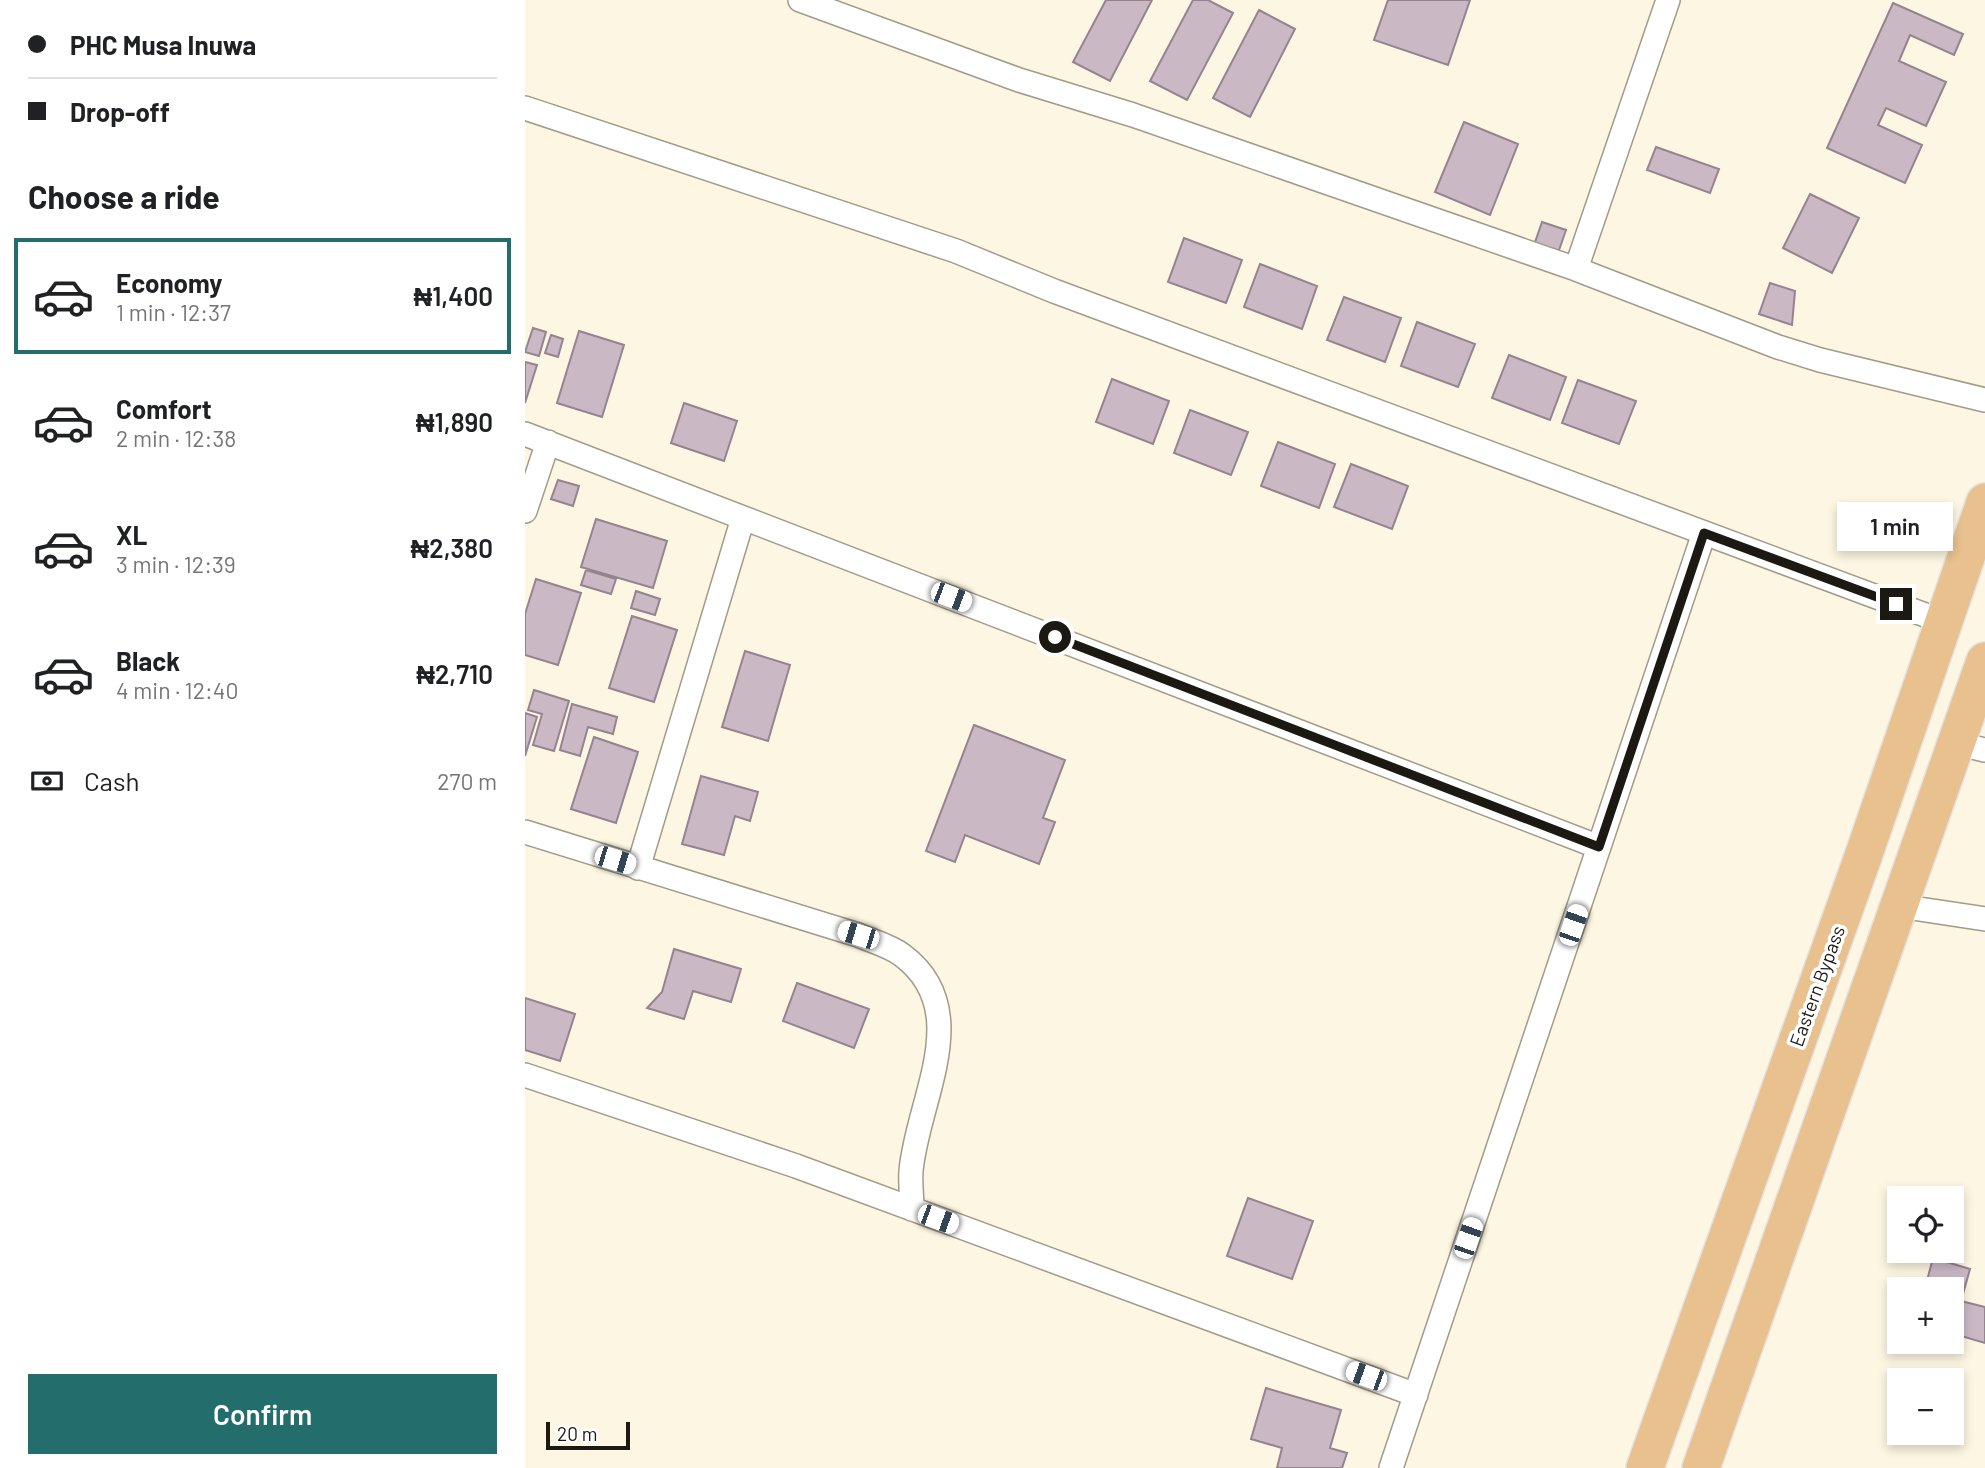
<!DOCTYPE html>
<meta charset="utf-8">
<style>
:root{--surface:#fff;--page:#f6f6f6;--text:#202124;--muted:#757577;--line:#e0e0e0;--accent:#236e6c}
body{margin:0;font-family:Barlow,sans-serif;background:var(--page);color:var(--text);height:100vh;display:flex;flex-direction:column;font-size:26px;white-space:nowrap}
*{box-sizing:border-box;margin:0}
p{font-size:23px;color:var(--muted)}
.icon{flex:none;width:38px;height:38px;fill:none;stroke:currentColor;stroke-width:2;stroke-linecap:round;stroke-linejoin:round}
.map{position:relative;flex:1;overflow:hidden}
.side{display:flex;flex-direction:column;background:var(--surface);width:525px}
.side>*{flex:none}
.top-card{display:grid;align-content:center;height:154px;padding:0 28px;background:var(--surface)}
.tools{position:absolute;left:1362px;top:1186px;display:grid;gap:14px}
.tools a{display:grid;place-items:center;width:77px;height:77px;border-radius:0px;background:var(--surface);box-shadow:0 4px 10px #0003;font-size:35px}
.scale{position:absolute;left:21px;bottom:18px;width:84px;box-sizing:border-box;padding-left:7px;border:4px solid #1b1912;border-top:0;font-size:19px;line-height:24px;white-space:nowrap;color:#1b1912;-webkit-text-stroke:5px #fff;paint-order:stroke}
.end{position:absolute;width:32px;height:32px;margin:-16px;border:9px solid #1b1912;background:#fff;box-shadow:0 0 0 4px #fff}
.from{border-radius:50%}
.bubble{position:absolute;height:49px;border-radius:0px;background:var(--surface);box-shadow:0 4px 10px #0003;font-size:23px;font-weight:600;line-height:49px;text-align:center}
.car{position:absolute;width:21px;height:42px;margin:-21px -10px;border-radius:9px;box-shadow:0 0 5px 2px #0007;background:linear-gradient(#fff 24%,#345 0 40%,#fff 0 76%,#345 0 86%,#fff 0)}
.top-card b{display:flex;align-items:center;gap:24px;height:66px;font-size:26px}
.top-card b+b{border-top:2px solid var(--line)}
.top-card i{width:18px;height:18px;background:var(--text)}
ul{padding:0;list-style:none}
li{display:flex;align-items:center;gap:21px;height:116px;margin:0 14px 10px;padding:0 14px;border:4px solid transparent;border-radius:0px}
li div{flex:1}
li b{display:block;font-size:26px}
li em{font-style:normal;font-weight:600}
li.selected{border-color:var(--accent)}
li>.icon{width:63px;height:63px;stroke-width:1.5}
h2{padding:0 28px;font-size:32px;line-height:84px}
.pay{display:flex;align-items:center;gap:18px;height:77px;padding:0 28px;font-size:26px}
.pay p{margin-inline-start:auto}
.primary-button{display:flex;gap:14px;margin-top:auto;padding:14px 28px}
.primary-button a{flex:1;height:80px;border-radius:0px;background:var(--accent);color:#fff;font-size:28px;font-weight:600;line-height:80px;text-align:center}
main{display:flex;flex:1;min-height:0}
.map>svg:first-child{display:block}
.building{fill:#cab8c5;stroke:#958390;stroke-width:2}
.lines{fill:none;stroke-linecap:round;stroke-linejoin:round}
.street-casing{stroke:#a19b89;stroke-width:26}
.primary-casing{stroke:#e4e3e3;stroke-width:40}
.street{stroke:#fff;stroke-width:23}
.primary{stroke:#e9c18e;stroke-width:37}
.route{stroke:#1b1912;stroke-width:9}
.labels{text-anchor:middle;stroke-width:7;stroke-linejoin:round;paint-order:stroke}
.street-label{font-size:19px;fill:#1b1912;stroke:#fff}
</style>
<main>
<section class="side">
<div class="top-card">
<b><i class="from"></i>PHC Musa Inuwa</b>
<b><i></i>Drop-off</b>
</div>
<h2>Choose a ride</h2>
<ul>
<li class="selected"><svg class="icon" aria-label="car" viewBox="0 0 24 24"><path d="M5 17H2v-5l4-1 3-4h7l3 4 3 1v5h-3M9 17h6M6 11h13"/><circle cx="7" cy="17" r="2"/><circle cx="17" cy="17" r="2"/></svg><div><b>Economy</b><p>1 min · 12:37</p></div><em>₦1,400</em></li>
<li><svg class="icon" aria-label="car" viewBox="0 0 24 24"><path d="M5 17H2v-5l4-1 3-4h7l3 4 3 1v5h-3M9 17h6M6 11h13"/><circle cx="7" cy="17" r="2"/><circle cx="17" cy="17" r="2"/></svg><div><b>Comfort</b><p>2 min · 12:38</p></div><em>₦1,890</em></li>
<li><svg class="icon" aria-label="car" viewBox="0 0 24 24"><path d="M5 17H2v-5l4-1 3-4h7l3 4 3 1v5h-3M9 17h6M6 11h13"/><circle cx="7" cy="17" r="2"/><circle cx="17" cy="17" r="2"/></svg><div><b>XL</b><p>3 min · 12:39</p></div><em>₦2,380</em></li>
<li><svg class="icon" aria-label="car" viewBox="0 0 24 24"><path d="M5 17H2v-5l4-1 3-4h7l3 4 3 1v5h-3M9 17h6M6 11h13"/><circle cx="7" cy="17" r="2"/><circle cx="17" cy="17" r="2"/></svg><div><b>Black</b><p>4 min · 12:40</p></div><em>₦2,710</em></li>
</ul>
<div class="pay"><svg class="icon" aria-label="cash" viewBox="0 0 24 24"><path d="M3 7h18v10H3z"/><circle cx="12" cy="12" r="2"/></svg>Cash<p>270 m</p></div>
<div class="primary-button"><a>Confirm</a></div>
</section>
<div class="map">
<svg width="1460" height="1468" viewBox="0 0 1460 1468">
<rect width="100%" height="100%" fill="#fdf6e2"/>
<path class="building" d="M581 0H627L585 81 548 62Z
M668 0H683L708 13 662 100 625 81Z
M863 0H945L923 65 849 40Z
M1368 3 1438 34 1429 55 1385 35 1374 61 1421 82 1401 126 1361 108 1353 125 1397 145 1380 183 1302 148Z
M734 10 770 29 725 117 688 98Z
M939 122 993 144 965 215 910 192Z
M1131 147 1194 169 1185 193 1122 170Z
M1285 194 1334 218 1307 273 1258 248Z
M1017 222 1041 230 1033 253 1009 245Z
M659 238 717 260 701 303 643 282Z
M735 264 792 286 777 329 719 307Z
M1245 283 1270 291 1267 325 1234 314Z
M819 297 876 318 860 362 802 340Z
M892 322 950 344 933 387 876 366Z
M8 328 21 332 14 356 0 352Z
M54 331 99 345 77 417 32 403Z
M26 335 38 339 33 357 20 353Z
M984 355 1041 377 1025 420 967 398Z
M0 362 12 365 0 403Z
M587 379 644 401 628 444 571 422Z
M1053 380 1111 401 1094 444 1037 423Z
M159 403 212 421 199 461 146 443Z
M665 410 723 432 706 475 649 453Z
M753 442 810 464 794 508 736 486Z
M826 464 883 486 867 529 809 507Z
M33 480 54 486 48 506 26 499Z
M71 519 142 541 128 588 56 567Z
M61 570 91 579 86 594 56 585Z
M11 579 56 593 33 665 0 655V614Z
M111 591 135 599 130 615 106 608Z
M107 616 152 630 129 702 84 688Z
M220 651 265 665 243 741 197 727Z
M9 690 44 701 29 751 8 745 17 714 3 710Z
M47 704 92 717 88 734 63 727 55 756 35 750Z
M0 713 12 717 0 756Z
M449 725 540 760 518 818 530 822 514 864 440 835 430 862 401 851Z
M69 737 113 752 91 823 46 809Z
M176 776 233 792 225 821 210 816 199 855 157 844Z
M149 949 216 969 206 1002 168 991 159 1019 122 1008 137 992Z
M272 983 344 1009 329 1048 258 1021Z
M0 998 50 1014 35 1061 0 1050Z
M723 1198 788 1221 767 1279 702 1256Z
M1408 1258 1445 1269 1436 1301 1460 1307V1343L1426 1333V1290L1400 1288Z
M741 1388 816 1410 805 1448 822 1453 817 1468H752L757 1448 726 1439Z"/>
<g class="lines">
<g class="street-casing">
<path id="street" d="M275 0 494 80 608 115 1051 269 1253 347 1295 360 1460 400
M0 108 431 251 529 291 1419 622
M1051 269 1143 0
M0 434 1074 847
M0 511 23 442
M1431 743 1460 750
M0 832 333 935C347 941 365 946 377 955 451 1010 392 1100 386 1171 385 1184 387 1197 387 1209
M113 868 218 518
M1374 906 1460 919
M0 1075 271 1166 891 1395
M866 1468 1179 533"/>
</g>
<g class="primary-casing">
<path id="primary" d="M1120 1468 1339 854 1460 502
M1176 1468 1460 661"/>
</g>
<use href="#street" class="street"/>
<use href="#primary" class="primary"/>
</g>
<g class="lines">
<path class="route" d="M530 637 1074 847 1179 533 1371 604"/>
</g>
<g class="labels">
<g class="street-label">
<text transform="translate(1292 986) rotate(-70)" y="7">Eastern Bypass</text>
</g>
</g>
</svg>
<div class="tools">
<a><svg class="icon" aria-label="locate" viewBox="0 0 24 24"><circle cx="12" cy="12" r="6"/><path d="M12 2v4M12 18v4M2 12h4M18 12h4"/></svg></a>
<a>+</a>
<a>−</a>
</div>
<div class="scale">20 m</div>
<i class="end from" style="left:530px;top:637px"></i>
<i class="end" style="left:1371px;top:604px"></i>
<div class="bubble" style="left:1312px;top:502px;width:116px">1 min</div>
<i class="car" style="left:426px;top:597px;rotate:111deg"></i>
<i class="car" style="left:90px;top:860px;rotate:107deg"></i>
<i class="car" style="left:1048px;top:925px;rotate:19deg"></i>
<i class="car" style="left:333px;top:935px;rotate:287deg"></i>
<i class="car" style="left:413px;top:1219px;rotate:110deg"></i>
<i class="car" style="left:943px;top:1238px;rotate:19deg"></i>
<i class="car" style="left:841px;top:1376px;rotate:290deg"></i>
</div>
</main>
